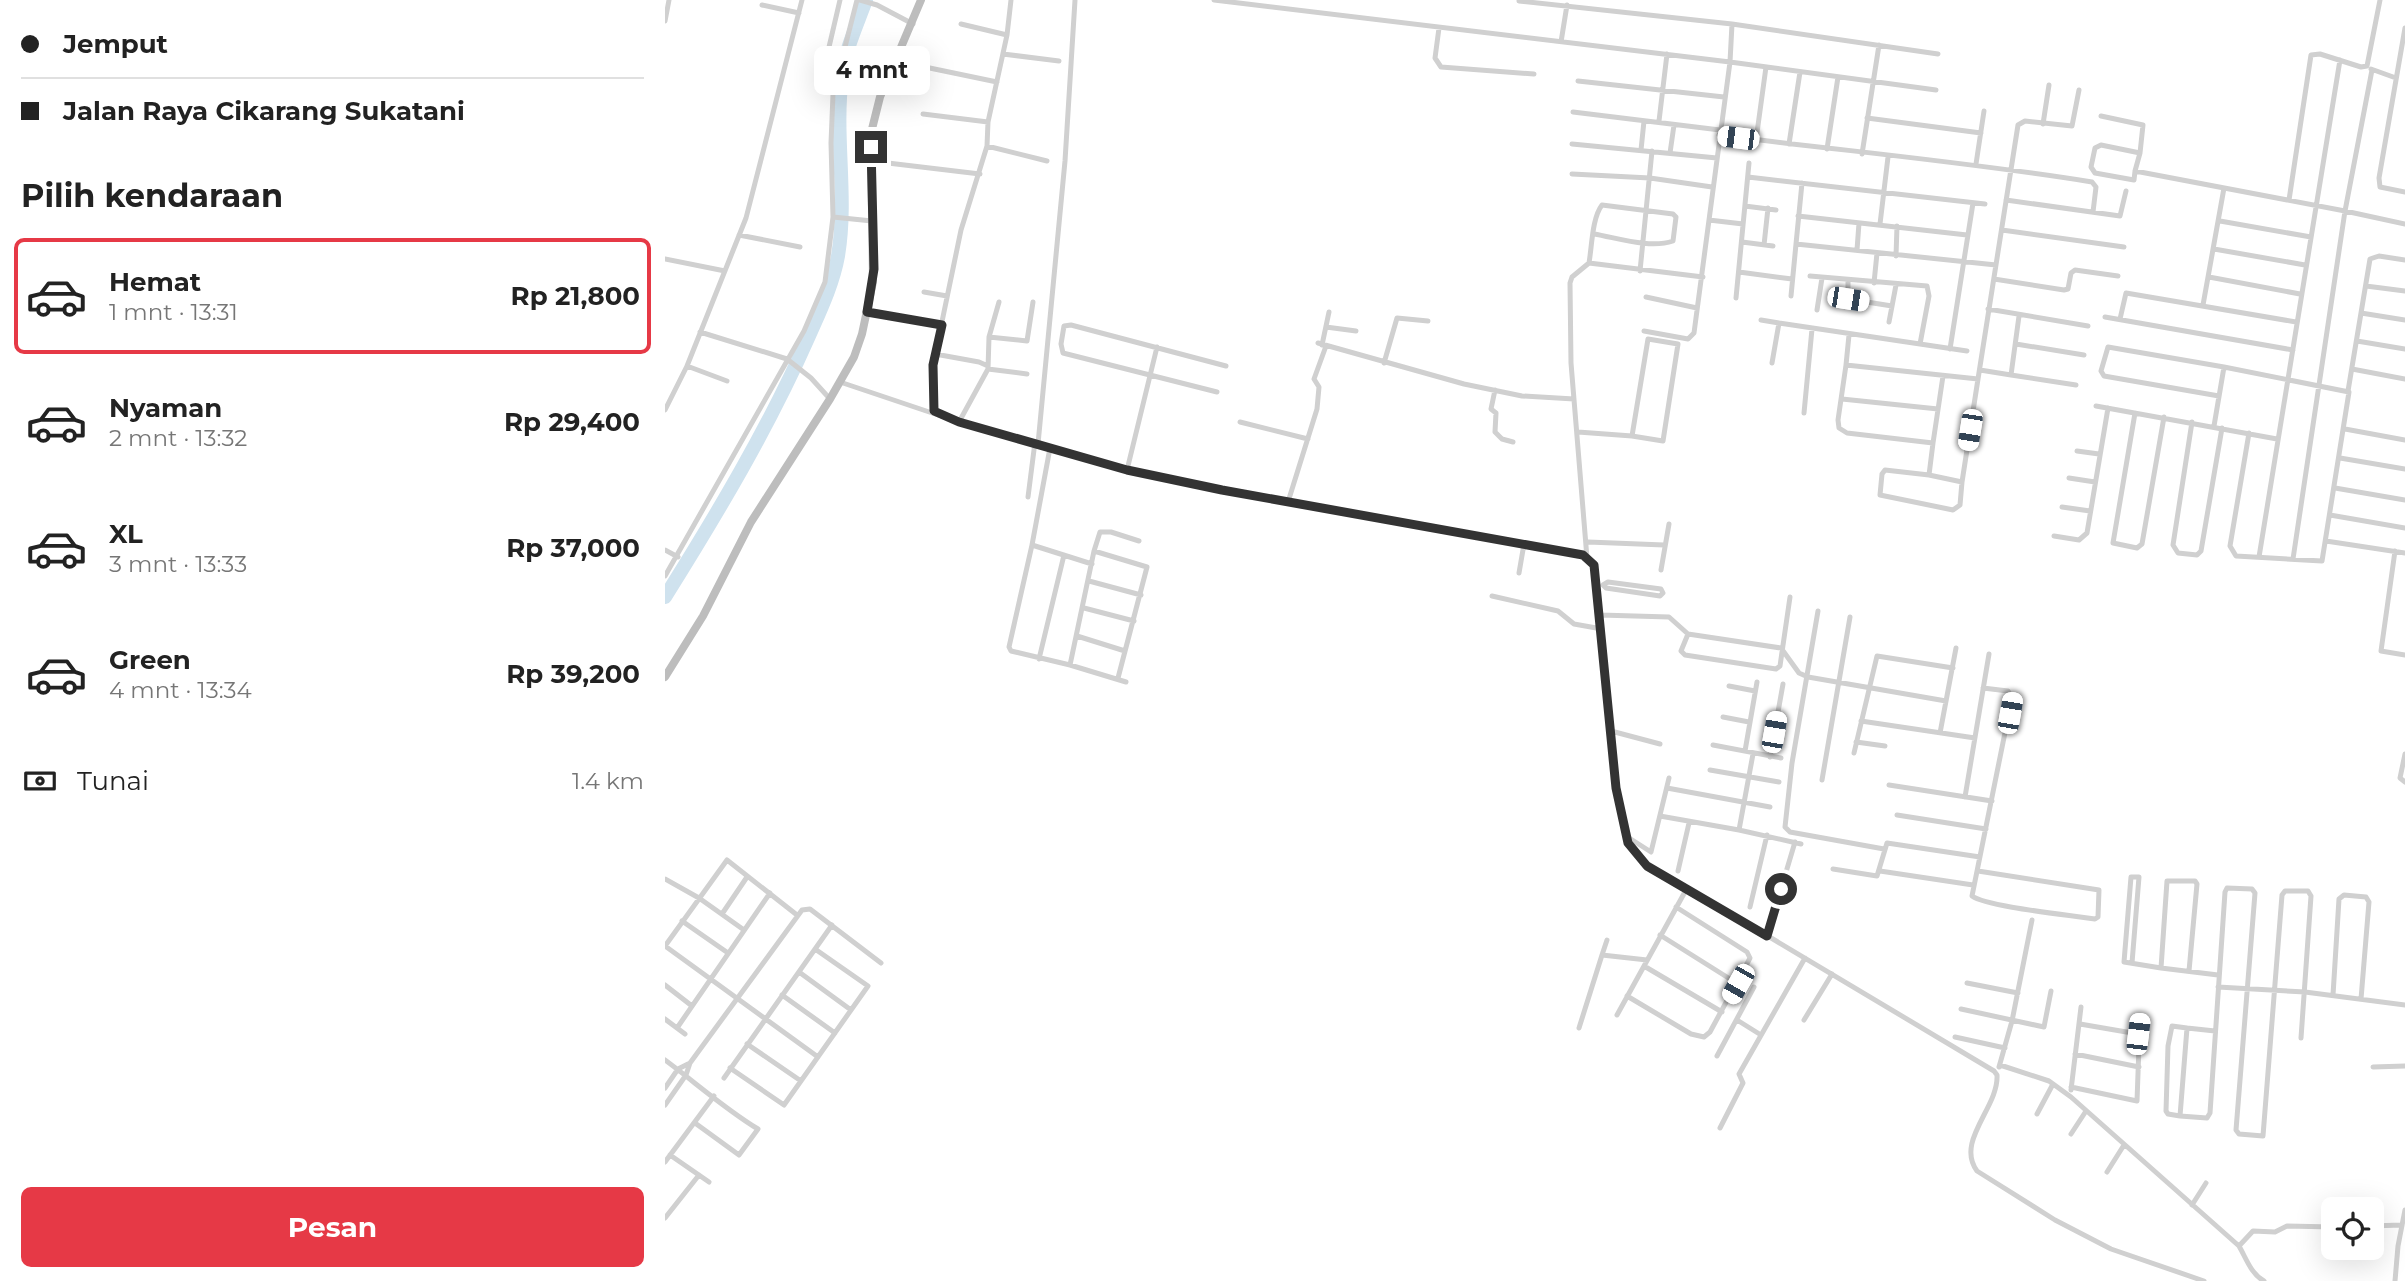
<!DOCTYPE html>
<html lang="id">
<meta charset="utf-8">
<style>
:root{--surface:#fff;--page:#f2f2f2;--text:#222;--muted:#767676;--line:#e0e0e0;--accent:#e63946}
body{margin:0;font-family:Montserrat,sans-serif;background:var(--page);color:var(--text);height:100vh;display:flex;flex-direction:column;font-size:26px;white-space:nowrap}
*{box-sizing:border-box;margin:0}
p{font-size:23px;color:var(--muted)}
.icon{flex:none;width:38px;height:38px;fill:none;stroke:currentColor;stroke-width:2;stroke-linecap:round;stroke-linejoin:round}
.map{position:relative;flex:1;overflow:hidden}
.panel{display:flex;flex-direction:column;background:var(--surface);width:665px}
.panel>*{flex:none}
.top-card{display:grid;align-content:center;height:154px;padding:0 21px;background:var(--surface)}
.fabs{position:absolute;left:1656px;top:1197px;display:grid;gap:14px}
.fabs a{display:grid;place-items:center;width:63px;height:63px;border-radius:10px;background:var(--surface);box-shadow:0 7px 28px #0002;font-size:35px}
.end{position:absolute;width:32px;height:32px;margin:-16px;border:9px solid #333;background:#fff;box-shadow:0 0 0 4px #fff}
.from{border-radius:50%}
.bubble{position:absolute;height:49px;border-radius:10px;background:var(--surface);box-shadow:0 7px 28px #0002;font-size:23px;font-weight:700;line-height:49px;text-align:center}
.car{position:absolute;width:21px;height:42px;margin:-21px -10px;border-radius:9px;box-shadow:0 0 5px 2px #0007;background:linear-gradient(#fff 24%,#345 0 40%,#fff 0 76%,#345 0 86%,#fff 0)}
.top-card b{display:flex;align-items:center;gap:24px;height:66px;font-size:26px}
.top-card b+b{border-top:2px solid var(--line)}
.top-card i{width:18px;height:18px;background:var(--text)}
ul{padding:0;list-style:none}
li{display:flex;align-items:center;gap:21px;height:116px;margin:0 14px 10px;padding:0 7px;border:4px solid transparent;border-radius:10px}
li div{flex:1}
li b{display:block;font-size:26px}
li em{font-style:normal;font-weight:700}
li.active{border-color:var(--accent)}
li>.icon{width:63px;height:63px;stroke-width:1.5}
h2{padding:0 21px;font-size:32px;line-height:84px}
.pay{display:flex;align-items:center;gap:18px;height:77px;padding:0 21px;font-size:26px}
.pay p{margin-inline-start:auto}
.button{display:flex;gap:14px;margin-top:auto;padding:14px 21px}
.button a{flex:1;height:80px;border-radius:10px;background:var(--accent);color:#fff;font-size:28px;font-weight:700;line-height:80px;text-align:center}
main{display:flex;flex:1;min-height:0}
.map>svg:first-child{display:block}
.lines{fill:none;stroke-linecap:round;stroke-linejoin:round}
.river{stroke:#cfe2ee;stroke-width:14}
.minor{stroke:#d0d0d0;stroke-width:5}
.secondary{stroke:#bdbdbd;stroke-width:8}
.route{stroke:#333;stroke-width:9}
</style>
<main>
<section class="panel">
<div class="top-card">
<b><i class="from"></i>Jemput</b>
<b><i></i>Jalan Raya Cikarang Sukatani</b>
</div>
<h2>Pilih kendaraan</h2>
<ul>
<li class="active"><svg class="icon" aria-label="car" viewBox="0 0 24 24"><path d="M5 17H2v-5l4-1 3-4h7l3 4 3 1v5h-3M9 17h6M6 11h13"/><circle cx="7" cy="17" r="2"/><circle cx="17" cy="17" r="2"/></svg><div><b>Hemat</b><p>1 mnt · 13:31</p></div><em>Rp 21,800</em></li>
<li><svg class="icon" aria-label="car" viewBox="0 0 24 24"><path d="M5 17H2v-5l4-1 3-4h7l3 4 3 1v5h-3M9 17h6M6 11h13"/><circle cx="7" cy="17" r="2"/><circle cx="17" cy="17" r="2"/></svg><div><b>Nyaman</b><p>2 mnt · 13:32</p></div><em>Rp 29,400</em></li>
<li><svg class="icon" aria-label="car" viewBox="0 0 24 24"><path d="M5 17H2v-5l4-1 3-4h7l3 4 3 1v5h-3M9 17h6M6 11h13"/><circle cx="7" cy="17" r="2"/><circle cx="17" cy="17" r="2"/></svg><div><b>XL</b><p>3 mnt · 13:33</p></div><em>Rp 37,000</em></li>
<li><svg class="icon" aria-label="car" viewBox="0 0 24 24"><path d="M5 17H2v-5l4-1 3-4h7l3 4 3 1v5h-3M9 17h6M6 11h13"/><circle cx="7" cy="17" r="2"/><circle cx="17" cy="17" r="2"/></svg><div><b>Green</b><p>4 mnt · 13:34</p></div><em>Rp 39,200</em></li>
</ul>
<div class="pay"><svg class="icon" aria-label="cash" viewBox="0 0 24 24"><path d="M3 7h18v10H3z"/><circle cx="12" cy="12" r="2"/></svg>Tunai<p>1.4 km</p></div>
<div class="button"><a>Pesan</a></div>
</section>
<div class="map">
<svg width="1740" height="1281" viewBox="0 0 1740 1281">
<rect width="100%" height="100%" fill="#fff"/>
<g class="lines">
<path class="river" d="M0 597C52 514 104 427 144 336 155 311 168 284 173 256 183 196 169 136 177 76 180 50 192 25 201 0"/>
<path class="minor" d="M195 0 212 5 248 24
M549 0 1065 62 1271 90
M854 1 1067 24 1273 54
M97 5 134 13
M0 21 4 0
M296 24 342 35
M774 28 770 58 776 67 869 74
M1740 28 1714 178 1715 187 1740 192
M896 42 902 5
M164 47 175 0
M338 54 394 61
M231 61 332 82
M1706 69 1731 78
M913 81 1059 97
M908 112 1055 130
M258 114 323 122
M1436 116 1478 125 1475 153
M1202 118 1316 133
M994 121 1002 54
M1378 124 1384 85
M1054 135C1179 151 1304 162 1427 182L1431 187 1428 212
M1091 140 1101 67
M907 144 1052 158
M1124 144 1135 72
M322 146 382 161
M1162 149 1173 77
M976 150 979 121
M1005 153 1009 125
M1197 154 1214 45
M206 161 315 174
M1311 164 1319 111
M1470 171 1475 153 1436 145 1430 148 1426 167 1430 173 1469 180 1470 171 1680 211 1707 70
M907 174 985 178 1047 187
M1083 177 1320 204
M1137 183 1131 244 1331 265
M1341 200 1455 216 1461 191
M1624 200 1646 55 1655 54 1696 67 1702 66 1715 0
M1080 206 1111 210
M1133 216 1302 235
M168 217 207 221
M1044 220 1078 224
M1555 221 1646 237
M1215 224 1223 157
M1337 230 1459 247
M74 235 135 247
M1077 242 1108 246
M1099 245 1103 208
M1549 249 1640 265
M1192 250 1194 223
M1231 256 1232 226
M0 259 60 271
M924 263 1038 277
M975 271 987 151
M1074 272 1127 279
M1145 276 1262 286 1264 296 1255 344
M1544 277 1635 294
M1329 279 1399 290 1403 289 1406 273 1410 270 1453 276
M1183 280V299L1227 306
M1209 283 1212 253
M1701 286 1740 291
M259 292 282 296
M1126 296 1131 244
M981 297 1032 308
M1071 298 1084 163
M1538 305 1559 188
M1323 309 1423 326
M1152 310 1157 278
M202 312 277 325
M1696 313 1740 320
M1354 316 1346 375 1411 385
M1440 317 1628 350
M1455 319 1461 293 1631 322
M1096 320 1114 323 1107 363
M1224 322 1231 285
M1114 323 1302 351
M661 327 691 331
M979 331 1023 339 1029 333 1065 62 1067 24
M35 332 122 359 146 378 165 399
M1184 335 1181 365 1313 379 1353 125 1360 121 1407 126 1414 90
M324 337 362 341 368 302
M1692 341 1740 349
M653 343 799 384 857 396 909 399
M1351 344 1419 355
M657 345 664 312
M1285 349 1308 203
M270 354 314 362 323 366
M719 363 732 318 763 321
M1181 365 1173 420 1174 428 1182 433 1268 443 1278 376
M22 366 62 381
M323 369 362 374
M1687 369 1740 379
M1315 370 1346 375
M175 382 294 422 462 470 557 490 918 555 929 564 951 788 963 843 982 866 1029 895 1076 920 1329 1071 1332 1075C1334 1107 1290 1141 1312 1171L1390 1220 1446 1249 1539 1281
M830 390 826 409 831 413 830 432 837 439 848 442
M1683 391 1705 259 1714 256 1740 260
M552 392 398 353 396 344 399 326 406 325 561 366
M1554 396 1439 376 1436 371 1443 347 1559 367
M1177 399 1273 409
M1431 406 1612 439
M0 410 22 366 81 218 137 0
M269 411 268 365 296 230 322 146 323 122 342 35 346 0
M1139 413 1147 329
M1470 413 1448 543 1472 548 1477 544 1499 417
M294 422 323 369 324 337 334 302
M575 422 643 439
M1527 422 1508 545 1513 553 1532 555 1536 551 1557 428
M1549 426 1559 367 1684 392 1657 561 1571 556 1565 546 1584 433
M1680 429 1740 440
M913 432 967 436 998 441 1013 344 983 339 967 436
M1268 443 1264 475 1297 482 1313 379
M373 444 400 161 410 0
M385 448 367 545 427 564
M1412 451 1434 454
M1675 458 1740 469
M462 470 492 347
M1264 475 1220 470 1217 474 1215 495 1288 510 1295 505 1297 482
M1404 478 1430 482
M1670 488 1740 500
M363 497 370 442
M623 502 652 409 654 387 649 379 661 346
M1397 507 1425 511
M1665 515 1740 528
M1389 536 1414 540 1422 533 1443 408
M1661 541 1740 553
M923 542 999 545
M367 545 344 647 346 651 405 665 429 551 482 567 453 678
M0 550 13 557
M429 551 435 532H446L474 541
M1730 551 1716 651 1740 655
M1594 557 1675 60
M922 558 906 363 905 283 907 277 924 263C927 246 927 218 937 205L1008 214 1011 217 1008 241C985 249 953 238 929 234
M1628 559 1680 211 1740 224
M996 570 1004 524
M854 573 859 544
M0 576 139 331 160 282 168 217 166 143 168 94 192 0
M424 581 476 595
M943 582 996 589 998 593 995 596 941 588 938 585Z
M827 596 893 611 909 624 937 629
M419 608 469 621
M1153 611 1127 763 1120 827 1125 832 1219 849
M935 615 1004 617 1023 634 1116 648 1134 673 1143 677 1281 701
M1023 634 1016 651 1020 655 1111 669 1115 666 1125 597
M412 636 460 651
M374 659 399 555
M405 665 461 682
M1064 686 1090 691
M1058 717 1084 722
M1196 721 1310 738
M946 731 995 744
M1275 733 1291 648
M1191 742 1220 746
M1048 745 1116 758
M1080 751 1092 682
M1189 753 1212 656 1288 668
M1088 754 1074 830 1136 844
M1740 754 1735 778 1740 782
M1105 757 1118 684
M1045 770 1114 782
M1157 780 1185 617
M1224 785 1327 801
M1002 788 1105 807
M1300 797 1324 654
M1232 815 1321 829
M995 816 1074 830
M961 836 986 852 1004 778
M1168 869 1212 876 1222 843 1315 857
M1013 871 1024 823
M1215 871 1308 885
M1313 871 1434 890 1433 917 1430 919C1406 915 1322 907 1307 896L1347 698 1343 691 1318 688
M0 879 34 898 79 930
M1085 907 1102 835
M57 914 82 877
M17 921 63 953
M995 935 1073 984
M1102 936 1130 842
M0 946 62 860 132 915
M0 946 153 1057
M937 955 942 940
M1467 963 1474 877H1466L1459 962 1496 968
M979 966 1057 1012
M1524 971 1532 884 1530 881H1502L1496 968 1553 975
M134 972 186 1010
M1302 983 1353 993
M0 985 27 1006
M1553 987 1640 992 1740 1005
M117 995 170 1033
M1668 995 1674 899 1679 895 1701 897 1704 902 1696 999
M962 996 1026 1034 1039 1037 1045 1032 1085 958 1082 952 1011 907
M1296 1009 1379 1027 1386 991
M952 1015 1021 890
M0 1019 20 1034
M1072 1020 1096 1035
M1139 1020 1167 974
M1415 1024 1473 1034
M12 1028 105 893
M914 1028 937 955 982 960
M1550 1031 1522 1028 1515 1116 1542 1118 1545 1113 1560 892 1562 888 1587 889 1590 893 1571 1130 1574 1134 1598 1136 1617 895 1620 891H1643L1646 896 1636 1038
M1290 1037 1340 1048
M82 1044 136 1081
M1410 1054 1474 1067
M1052 1056 1089 987
M0 1060C31 1083 60 1109 93 1129L74 1155 30 1123
M1335 1065 1384 1081 1406 1097 1574 1246C1581 1258 1586 1274 1599 1281
M1334 1067 1347 1021 1367 920
M1708 1067 1740 1066
M65 1068 119 1105 203 986 150 949
M59 1078 167 925
M1406 1087 1472 1101 1475 1019
M0 1088 13 1069 25 1063
M1406 1090 1416 1007
M0 1105 21 1075 25 1063 137 910 145 909 216 963
M1372 1114 1388 1084
M1515 1116 1503 1114 1501 1111 1503 1046 1507 1026 1522 1028
M1055 1128 1078 1083 1074 1074 1140 958
M1406 1134 1421 1111
M5 1155 44 1182
M0 1162 49 1096
M1442 1172 1459 1145
M1527 1205 1541 1183
M0 1218 34 1175
M1706 1226 1736 1225
M1574 1246 1588 1231 1610 1232 1622 1226 1668 1227
M1730 1281 1733 1246 1740 1210"/>
<path class="secondary" d="M0 677 38 616 86 522 165 399 189 357 197 334 208 282 206 133 215 97 256 0"/>
</g>
<g class="lines">
<path class="route" d="M206 147 209 269 202 312 277 325 268 365 269 411 294 422 462 470 557 490 918 555 929 565 951 788 963 843 982 866 1102 936 1116 889"/>
</g>
</svg>
<div class="fabs">
<a><svg class="icon" aria-label="locate" viewBox="0 0 24 24"><circle cx="12" cy="12" r="6"/><path d="M12 2v4M12 18v4M2 12h4M18 12h4"/></svg></a>
</div>
<i class="end from" style="left:1116px;top:889px"></i>
<i class="end" style="left:206px;top:147px"></i>
<div class="bubble" style="left:149px;top:46px;width:116px">4 mnt</div>
<i class="car" style="left:1073px;top:138px;rotate:277deg"></i>
<i class="car" style="left:1183px;top:299px;rotate:99deg"></i>
<i class="car" style="left:1305px;top:430px;rotate:189deg"></i>
<i class="car" style="left:1345px;top:713px;rotate:10deg"></i>
<i class="car" style="left:1109px;top:732px;rotate:10deg"></i>
<i class="car" style="left:1073px;top:984px;rotate:210deg"></i>
<i class="car" style="left:1473px;top:1034px;rotate:7deg"></i>
</div>
</main>
